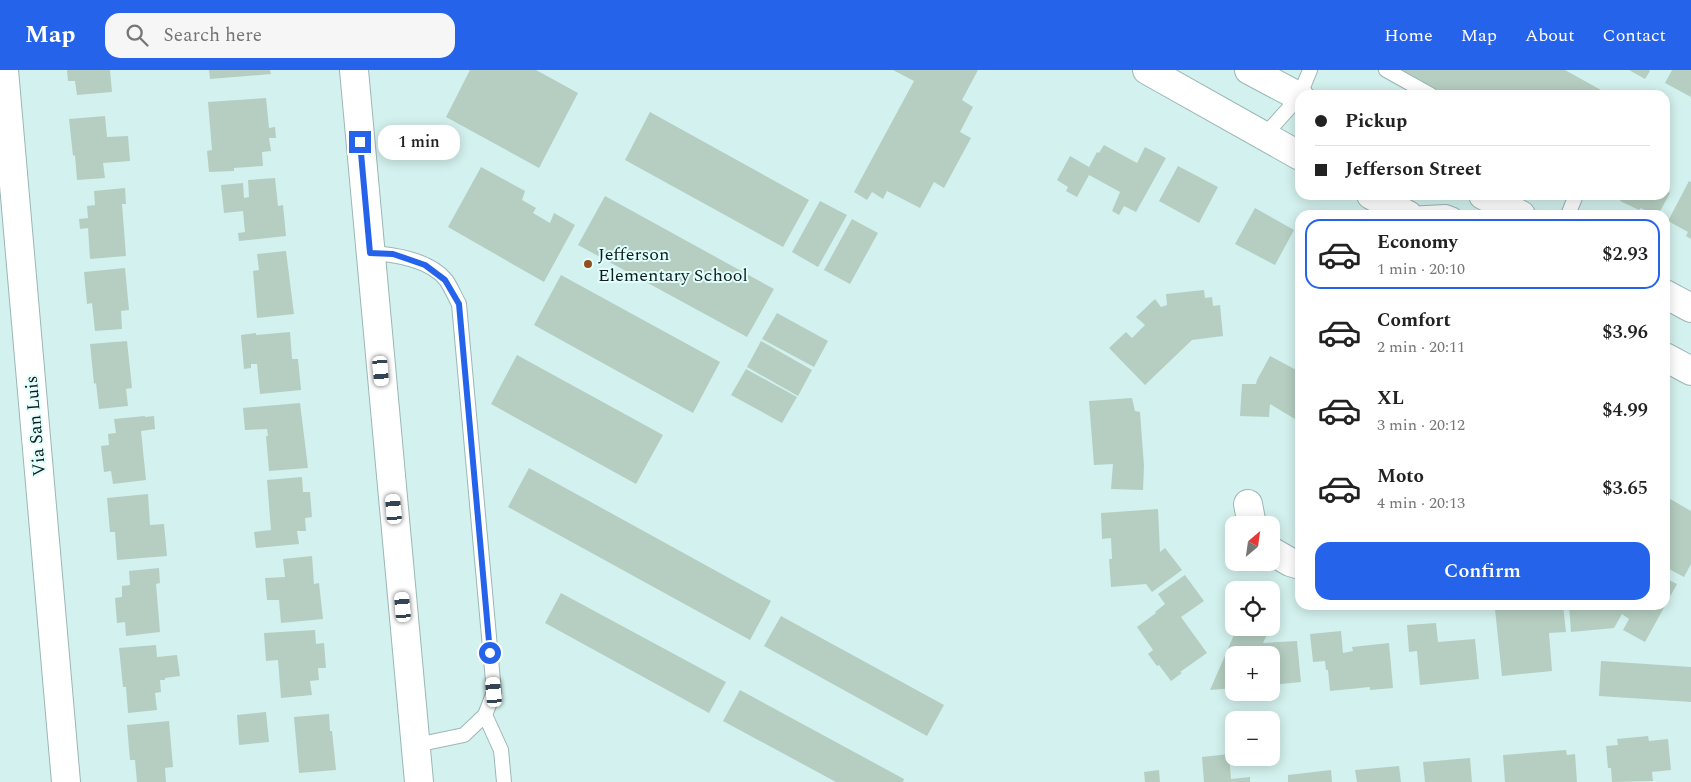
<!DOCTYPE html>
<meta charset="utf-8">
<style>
:root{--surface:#fff;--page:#f6f6f6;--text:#222;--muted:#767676;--line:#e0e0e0;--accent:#2563eb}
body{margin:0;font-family:Spectral,serif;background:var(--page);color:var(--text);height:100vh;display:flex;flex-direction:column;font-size:19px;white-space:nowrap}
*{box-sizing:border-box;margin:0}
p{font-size:16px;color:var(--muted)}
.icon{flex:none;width:28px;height:28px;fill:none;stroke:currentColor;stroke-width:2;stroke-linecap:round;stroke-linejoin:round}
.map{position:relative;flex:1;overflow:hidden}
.details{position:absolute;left:1295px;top:140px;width:375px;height:400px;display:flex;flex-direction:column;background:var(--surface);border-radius:15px;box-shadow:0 2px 12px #0003}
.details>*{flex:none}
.banner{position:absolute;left:1295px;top:20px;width:375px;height:110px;border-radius:15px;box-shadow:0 2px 12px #0003;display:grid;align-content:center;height:110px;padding:0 20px;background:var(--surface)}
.needle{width:32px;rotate:29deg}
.controls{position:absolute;left:1225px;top:446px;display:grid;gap:10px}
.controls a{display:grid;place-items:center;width:55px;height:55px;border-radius:10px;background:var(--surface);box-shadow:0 2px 12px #0003;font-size:25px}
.end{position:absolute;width:22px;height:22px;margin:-11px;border:6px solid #2563eb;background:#fff;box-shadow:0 0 0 2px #fff}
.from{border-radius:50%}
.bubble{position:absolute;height:35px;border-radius:15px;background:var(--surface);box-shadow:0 2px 12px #0003;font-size:16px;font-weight:600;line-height:35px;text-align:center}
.car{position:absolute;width:15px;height:30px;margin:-15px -8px;border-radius:6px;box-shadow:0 0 4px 1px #0007;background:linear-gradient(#fff 24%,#345 0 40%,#fff 0 76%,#345 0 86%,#fff 0)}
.banner b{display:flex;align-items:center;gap:18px;height:48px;font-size:19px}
.banner b+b{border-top:1px solid var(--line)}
.banner i{width:12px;height:12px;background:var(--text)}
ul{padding:9px 0 0;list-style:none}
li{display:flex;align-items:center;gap:15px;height:70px;margin:0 10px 8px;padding:0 10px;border:2px solid transparent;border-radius:15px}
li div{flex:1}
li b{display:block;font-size:19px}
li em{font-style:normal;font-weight:600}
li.on{border-color:var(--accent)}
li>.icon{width:45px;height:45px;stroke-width:1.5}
.button{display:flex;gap:10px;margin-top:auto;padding:10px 20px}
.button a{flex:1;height:58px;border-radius:15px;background:var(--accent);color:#fff;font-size:20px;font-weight:600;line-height:58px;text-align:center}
header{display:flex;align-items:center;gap:30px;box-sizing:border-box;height:70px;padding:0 25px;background:var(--accent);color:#fff}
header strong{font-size:24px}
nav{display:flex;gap:28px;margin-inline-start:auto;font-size:18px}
.search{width:350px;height:45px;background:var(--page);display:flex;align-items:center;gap:12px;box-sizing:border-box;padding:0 18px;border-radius:15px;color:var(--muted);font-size:19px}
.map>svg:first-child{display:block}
.building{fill:#b5cec1}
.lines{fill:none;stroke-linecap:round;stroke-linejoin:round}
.lane-casing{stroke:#9bb7b5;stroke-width:16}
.street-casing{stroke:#9bb7b5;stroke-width:30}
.secondary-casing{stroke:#9bb7b5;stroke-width:30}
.primary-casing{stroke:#9bb7b5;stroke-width:30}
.lane{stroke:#fff;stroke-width:14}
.street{stroke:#fff;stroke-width:28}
.secondary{stroke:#fff;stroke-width:28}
.primary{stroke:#fff;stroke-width:28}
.route{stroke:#2563eb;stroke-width:6}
.poi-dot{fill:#91501b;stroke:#e0fefc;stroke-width:2}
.labels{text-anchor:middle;stroke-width:4;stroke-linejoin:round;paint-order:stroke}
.poi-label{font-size:18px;fill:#111c1b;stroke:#e0fefc;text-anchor:start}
.street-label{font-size:18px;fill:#111c1b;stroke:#e0fefc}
</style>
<header>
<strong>Map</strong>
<div class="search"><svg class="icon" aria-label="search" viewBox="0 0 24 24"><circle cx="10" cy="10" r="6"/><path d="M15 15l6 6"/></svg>Search here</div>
<nav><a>Home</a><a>Map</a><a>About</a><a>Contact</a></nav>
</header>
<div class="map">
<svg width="1691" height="712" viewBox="0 0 1691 712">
<rect width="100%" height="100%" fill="#d3f1ee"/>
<path class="building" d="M67 0H110L112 22 77 25 75 11H68Z
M209 0H270L271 4 210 9Z
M470 0H536L578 23 539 98 446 47Z
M893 0H978L962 30 973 37 960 62 971 68 944 118 934 112 920 138 887 121 883 129 872 122 867 130 854 122 914 11Z
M1401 0H1565L1610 25H1447Z
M1629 0H1649L1650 1 1645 9Z
M1672 0H1691V27L1665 13Z
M266 28 269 58 275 57 276 68H269L271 81 262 82 263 96 234 98V101L209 102 207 81 212 80 208 32Z
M650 42 809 130 783 177 625 90Z
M105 46 107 67 128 66 130 91 103 93 105 108 77 110 75 85 73 86 69 49Z
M1104 75 1137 93 1145 77 1166 88 1136 142 1124 136 1119 145 1112 141 1120 122 1089 105 1077 127 1066 121 1068 117 1057 110 1070 86 1089 97 1097 82 1099 83Z
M1178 96 1218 117 1199 153 1159 131Z
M481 97 525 121 522 130 536 138 533 143 550 153 554 143 575 155 544 212 448 157Z
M275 108 278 136 283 135 286 166 239 171 238 163 245 162 243 141 224 143 221 115 243 113 244 128 249 127 248 110Z
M1689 111 1691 112V169L1686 166 1688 162 1668 151Z
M125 118 126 134H122L126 186 90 189 88 158 80 159 79 149 88 148 87 136 95 135 94 121Z
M1665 120 1670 123 1658 145H1653L1641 138 1639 140 1620 131 1624 125H1665Z
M605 126 774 219 747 267 578 175Z
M820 131 847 145 818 197 792 182Z
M1255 138 1294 160 1275 195 1235 174Z
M852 149 878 163 850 214 824 200Z
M286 181 294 244 257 248 253 201 259 200 257 184Z
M125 198 129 240 121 241 122 259 95 261 92 233 87 234 84 202Z
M561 205 720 292 693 343 534 255Z
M1204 220 1205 228 1212 227 1213 236 1220 235 1223 266 1192 270 1145 315 1109 278 1126 262 1132 268 1145 255 1136 247 1155 229 1161 237 1167 235 1166 224Z
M777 243 828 271 814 297 762 269Z
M290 262 292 289H298L301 320 260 324 257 294H251V298L244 299 241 265 256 263V265Z
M127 271 132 318 126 319 128 336 99 339 96 313 94 314 90 274Z
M761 271 812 300 798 326 747 297Z
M517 285 663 365 636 414 491 334Z
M1270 286 1300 302V352L1270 334 1269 347 1240 346 1242 314H1256L1257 310Z
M746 299 797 327 782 353 731 325Z
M1132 328 1135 341 1140 342 1144 396 1143 420 1111 419 1113 394 1094 395 1089 331Z
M300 333 308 398 269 401 266 366H268L267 359 245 360 243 338Z
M145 346V347L154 346 155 359 141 361 146 410 113 414 111 401 104 402 101 376 109 375 108 364 116 363 114 349Z
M529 398 771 531 750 570 508 437Z
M302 407 303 422H310L312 447 305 448 306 461H297L299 474 256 478 254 462 271 460 267 410Z
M148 424 150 455 164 454 167 486 117 490 115 462H110L107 428Z
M1665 426 1691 441V494L1684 507 1665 497Z
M1158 439 1160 482 1165 478 1182 500 1152 522 1146 514 1111 517 1109 489H1112L1111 468 1102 469 1101 443Z
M312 486 314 514 319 513 323 549 281 553 279 530H267L265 508 285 507 283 489Z
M159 498 160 513 156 514 160 562 126 566 125 552 117 553 115 528 122 527V516L130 515 129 501Z
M1185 505 1204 531 1181 547 1207 583 1180 602 1182 603 1171 611 1159 595 1157 596 1148 584 1153 580 1137 557 1156 543 1155 542 1165 534 1158 524Z
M1665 508 1677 514 1645 572 1623 560 1629 549 1622 544 1614 558 1571 562 1569 535H1665Z
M561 523 726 612 709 643 545 553Z
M1531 535H1563L1566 562 1549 563 1552 601 1502 606 1495 539Z
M781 546 944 635 927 666 764 576Z
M1436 553 1438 572 1475 569 1479 609 1420 615 1417 581 1409 582 1407 555Z
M1237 558H1263L1269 560 1263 573 1297 571 1301 612 1271 615V585H1234V618L1210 620Z
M315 560 316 574 324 573 326 598H318L319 610 310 611 312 625 281 628 278 590 266 591 264 563Z
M1341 561 1343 583 1353 581 1352 577 1389 573 1393 618 1370 620V617L1330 621 1328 600H1326L1325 591 1313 592 1310 564Z
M156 575 157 587 177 585 180 606 165 608V610H160L161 622 155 623 157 640 128 643 126 617H123L119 578Z
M1601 591 1691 597V632L1599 626Z
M740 620 904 709 903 712H836L723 651Z
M266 642 269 672 239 675 237 645Z
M329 644 330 661H332L336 700 299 703 294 647Z
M169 651 173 697 165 698 166 712H137L135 690H130L127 655Z
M1648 666 1649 671 1668 669 1671 700 1652 702 1653 711 1612 712 1611 698H1608L1606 676 1618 675 1617 669Z
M1566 680 1567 685 1575 684 1577 712H1505L1503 685Z
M1229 684 1231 709 1250 707V712H1204L1202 687Z
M1470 688 1472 712H1425L1423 692Z
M1399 696 1401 712H1357L1355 700Z
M1159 700 1160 712H1145L1144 702Z
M1331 700 1332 712H1288V705Z"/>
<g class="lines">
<g class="lane-casing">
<path id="lane" d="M1386 0 1431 25
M1264 66 1299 27 1310 0
M1406 144 1446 142 1454 145
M1568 145 1576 125
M370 183C394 184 430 190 446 210 451 217 455 227 459 234L494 622 485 645 464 665 416 675
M485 645 501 680 504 712"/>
</g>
<g class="street-casing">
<path id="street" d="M4 0 66 712
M1248 434 1252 455
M1271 481 1290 492 1300 495"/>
</g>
<g class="secondary-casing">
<path id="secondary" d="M354 0 419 712"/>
</g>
<g class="primary-casing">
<path id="primary" d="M1147 0 1300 86
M1249 0 1300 27
M1371 125 1408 145
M1483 125 1521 145
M1665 224 1691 238
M1665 287 1691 301"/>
</g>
<use href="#lane" class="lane"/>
<use href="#street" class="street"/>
<use href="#secondary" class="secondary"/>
<use href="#primary" class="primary"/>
</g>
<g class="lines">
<path class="route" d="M360 72 370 183 393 184 425 195 445 210 459 234 490 583"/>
</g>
<circle class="poi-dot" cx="588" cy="194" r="5"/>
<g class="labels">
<g class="poi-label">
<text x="598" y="190">Jefferson<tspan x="598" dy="21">Elementary School</tspan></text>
</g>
<g class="street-label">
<text transform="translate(35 356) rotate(-95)" y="6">Via San Luis</text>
</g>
</g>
</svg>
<div class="controls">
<a><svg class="needle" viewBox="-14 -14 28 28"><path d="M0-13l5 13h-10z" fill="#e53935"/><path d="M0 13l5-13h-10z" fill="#767676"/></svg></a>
<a><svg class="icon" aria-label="locate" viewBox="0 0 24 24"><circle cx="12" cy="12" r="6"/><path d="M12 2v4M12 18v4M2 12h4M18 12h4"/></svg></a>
<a>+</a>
<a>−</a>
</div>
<i class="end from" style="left:490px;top:583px"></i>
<i class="end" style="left:360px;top:72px"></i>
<div class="bubble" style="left:378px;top:55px;width:82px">1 min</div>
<i class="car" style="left:381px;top:301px;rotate:175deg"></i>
<i class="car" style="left:394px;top:439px;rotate:355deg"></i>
<i class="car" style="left:403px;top:537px;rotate:355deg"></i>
<i class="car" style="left:494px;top:622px;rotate:355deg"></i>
<div class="banner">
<b><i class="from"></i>Pickup</b>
<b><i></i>Jefferson Street</b>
</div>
<section class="details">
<ul>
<li class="on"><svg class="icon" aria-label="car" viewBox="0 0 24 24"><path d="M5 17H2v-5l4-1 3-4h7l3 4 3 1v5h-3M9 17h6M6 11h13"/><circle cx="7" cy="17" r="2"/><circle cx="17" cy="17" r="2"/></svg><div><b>Economy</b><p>1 min · 20:10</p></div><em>$2.93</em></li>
<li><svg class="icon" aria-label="car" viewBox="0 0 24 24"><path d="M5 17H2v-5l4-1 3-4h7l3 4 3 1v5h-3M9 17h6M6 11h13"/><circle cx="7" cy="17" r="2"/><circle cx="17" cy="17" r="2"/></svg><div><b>Comfort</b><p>2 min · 20:11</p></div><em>$3.96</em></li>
<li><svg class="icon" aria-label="car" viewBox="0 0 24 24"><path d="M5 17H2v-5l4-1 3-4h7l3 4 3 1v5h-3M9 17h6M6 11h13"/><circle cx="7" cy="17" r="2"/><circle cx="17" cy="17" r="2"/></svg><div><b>XL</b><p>3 min · 20:12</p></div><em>$4.99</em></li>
<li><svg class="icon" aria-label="car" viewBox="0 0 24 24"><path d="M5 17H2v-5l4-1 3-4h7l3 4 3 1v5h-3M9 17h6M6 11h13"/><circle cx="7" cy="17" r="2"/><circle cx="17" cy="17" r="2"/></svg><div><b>Moto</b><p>4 min · 20:13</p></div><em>$3.65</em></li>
</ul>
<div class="button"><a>Confirm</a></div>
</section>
</div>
